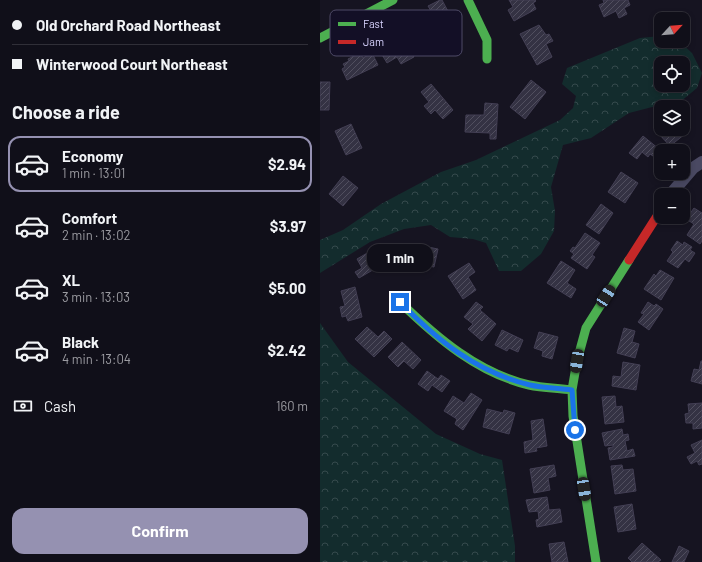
<!DOCTYPE html>
<meta charset="utf-8">
<style>
:root{--surface:#100f19;--page:#191822;--text:#f1f3f6;--muted:#9c9ca2;--line:#302f38;--accent:#9591b1}
body{margin:0;font-family:Barlow,sans-serif;background:var(--page);color:var(--text);height:100vh;display:flex;flex-direction:column;font-size:15px;white-space:nowrap}
*{box-sizing:border-box;margin:0}
p{font-size:13px;color:var(--muted)}
.icon{flex:none;width:22px;height:22px;fill:none;stroke:currentColor;stroke-width:2;stroke-linecap:round;stroke-linejoin:round}
.map{position:relative;flex:1;overflow:hidden}
.panel{display:flex;flex-direction:column;background:var(--surface);width:320px}
.panel>*{flex:none}
.top-card{display:grid;align-content:center;height:88px;padding:0 12px;background:var(--surface)}
.needle{width:26px;rotate:64deg}
.fabs{position:absolute;left:334px;top:12px;display:grid;gap:8px}
.fabs a{display:grid;place-items:center;width:36px;height:36px;border-radius:8px;background:var(--surface);box-shadow:0 2px 6px #0003,0 0 0 1px var(--line);font-size:20px}
.end{position:absolute;width:18px;height:18px;margin:-9px;border:5px solid #1a73e8;background:#fff;box-shadow:0 0 0 2px #fff}
.from{border-radius:50%}
.bubble{position:absolute;height:28px;border-radius:12px;background:var(--surface);box-shadow:0 2px 6px #0003,0 0 0 1px var(--line);font-size:13px;font-weight:700;line-height:28px;text-align:center}
.car{position:absolute;width:12px;height:24px;margin:-12px -6px;border-radius:5px;box-shadow:0 0 3px 1px #0007;background:linear-gradient(#222 24%,#8ab4d8 0 40%,#222 0 76%,#8ab4d8 0 86%,#222 0)}
.top-card b{display:flex;align-items:center;gap:14px;height:38px;font-size:15px}
.top-card b+b{border-top:1px solid var(--line)}
.top-card i{width:10px;height:10px;background:var(--text)}
ul{padding:0;list-style:none}
li{display:flex;align-items:center;gap:12px;height:56px;margin:0 8px 6px;padding:0 4px;border:2px solid transparent;border-radius:12px}
li div{flex:1}
li b{display:block;font-size:15px}
li em{font-style:normal;font-weight:700}
li.active{border-color:var(--accent)}
li>.icon{width:36px;height:36px;stroke-width:1.5}
h2{padding:0 12px;font-size:18px;line-height:48px}
.pay{display:flex;align-items:center;gap:10px;height:44px;padding:0 12px;font-size:15px}
.pay p{margin-inline-start:auto}
.primary-button{display:flex;gap:8px;margin-top:auto;padding:8px 12px}
.primary-button a{flex:1;height:46px;border-radius:12px;background:var(--accent);color:#fff;font-size:16px;font-weight:700;line-height:46px;text-align:center}
main{display:flex;flex:1;min-height:0}
.map>svg:first-child{display:block}
.forest{fill:url(#forest-crowns);fill-rule:evenodd}
.building{fill:url(#building-hatch);stroke:#433f54}
.lines{fill:none;stroke-linecap:round;stroke-linejoin:round}
.street{stroke:#4a4962;stroke-width:12}
.fast{stroke:#4caf50;stroke-width:9}
.jam{stroke:#c62828;stroke-width:9}
.route{stroke:#1a73e8;stroke-width:5}
.key{fill:#130f26;stroke:#4e4a67;stroke-width:1}
.key-label{font-size:11px;fill:#d9d4ff}
</style>
<main>
<section class="panel">
<div class="top-card">
<b><i class="from"></i>Old Orchard Road Northeast</b>
<b><i></i>Winterwood Court Northeast</b>
</div>
<h2>Choose a ride</h2>
<ul>
<li class="active"><svg class="icon" aria-label="car" viewBox="0 0 24 24"><path d="M5 17H2v-5l4-1 3-4h7l3 4 3 1v5h-3M9 17h6M6 11h13"/><circle cx="7" cy="17" r="2"/><circle cx="17" cy="17" r="2"/></svg><div><b>Economy</b><p>1 min · 13:01</p></div><em>$2.94</em></li>
<li><svg class="icon" aria-label="car" viewBox="0 0 24 24"><path d="M5 17H2v-5l4-1 3-4h7l3 4 3 1v5h-3M9 17h6M6 11h13"/><circle cx="7" cy="17" r="2"/><circle cx="17" cy="17" r="2"/></svg><div><b>Comfort</b><p>2 min · 13:02</p></div><em>$3.97</em></li>
<li><svg class="icon" aria-label="car" viewBox="0 0 24 24"><path d="M5 17H2v-5l4-1 3-4h7l3 4 3 1v5h-3M9 17h6M6 11h13"/><circle cx="7" cy="17" r="2"/><circle cx="17" cy="17" r="2"/></svg><div><b>XL</b><p>3 min · 13:03</p></div><em>$5.00</em></li>
<li><svg class="icon" aria-label="car" viewBox="0 0 24 24"><path d="M5 17H2v-5l4-1 3-4h7l3 4 3 1v5h-3M9 17h6M6 11h13"/><circle cx="7" cy="17" r="2"/><circle cx="17" cy="17" r="2"/></svg><div><b>Black</b><p>4 min · 13:04</p></div><em>$2.42</em></li>
</ul>
<div class="pay"><svg class="icon" aria-label="cash" viewBox="0 0 24 24"><path d="M3 7h18v10H3z"/><circle cx="12" cy="12" r="2"/></svg>Cash<p>160 m</p></div>
<div class="primary-button"><a>Confirm</a></div>
</section>
<div class="map">
<svg width="382" height="562" viewBox="0 0 382 562">
<defs>
<pattern id="forest-crowns" width="20" height="18" patternUnits="userSpaceOnUse"><rect width="20" height="18" fill="#132c2d"/><path d="M2 6a3 3 0 1 1 6 0M12 15a3 3 0 1 1 6 0" fill="none" stroke="#354a4c"/></pattern>
<pattern id="building-hatch" width="6" height="6" patternUnits="userSpaceOnUse"><rect width="6" height="6" fill="#343243"/><path d="M-1 1l2-2M0 6l6-6M5 7l2-2" fill="none" stroke="#514f5f"/></pattern>
</defs>
<rect width="100%" height="100%" fill="#161421"/>
<path class="forest" d="M341 36V41H359L372 53 382 73 377 88 354 107 336 106 309 113 271 138 243 145 231 187 235 211 234 231 221 254 201 271H179L166 243 153 239 130 237 111 225 84 229 50 242 0 273V240L23 230 61 204 121 172 156 160 240 120 253 108 256 96 242 84 247 68 320 38ZM341 63H363V85H341Z
M0 323 28 362 116 434 160 454 182 460 195 546V562H0Z"/>
<path class="building" d="M120 0H122L130 15 125 17 133 28 131 29 134 35 120 42 106 14 111 11 108 6Z
M189 0H215L216 1 213 3 216 9 194 21 188 10 193 7Z
M283 0H308L310 5 304 8 307 14 299 18 296 11 284 17 279 5 284 3Z
M219 25 226 35 229 34 233 41 226 44 232 57 217 65 200 34Z
M83 37 94 57 81 64 77 57 67 63 61 53 72 47 70 44Z
M40 53 43 58 52 53 58 65 27 80 22 69 25 67 23 64 29 61 28 59Z
M211 80 226 92 205 119 190 107Z
M0 82H10L9 110H0Z
M111 84 133 110 123 119 115 110 111 114 104 106 109 102 101 92Z
M165 103 178 104 176 139H170V133L145 132 146 115H164Z
M363 122 370 130 350 146 337 132 341 128 363 129Z
M31 124 42 148 26 155 15 131Z
M323 136 339 149 333 156 330 154 328 157 322 152 317 159 309 153Z
M301 172 318 183 305 203 288 192Z
M23 176 38 188 23 206 9 194Z
M281 204 293 213 279 234 266 225Z
M374 208 382 213V241L380 244 367 235 374 224 366 219Z
M265 233 280 243 272 255 275 257 267 269 251 258 254 254 250 251 253 247 255 248Z
M357 241 363 245 364 242 372 247 370 250 375 253 369 262 365 259 358 268 347 261 353 252 351 250Z
M93 244 118 249 114 267 104 265V268L88 265Z
M61 245 70 260 39 278 35 272 42 268 37 259Z
M241 261 255 270 247 283 256 289 251 298 227 283Z
M149 263 155 272 148 277 156 290 143 299 128 276Z
M340 270 354 278 341 300 324 289 334 274 336 276Z
M35 287 42 317 28 321 26 316 22 317 20 307 25 306 21 291Z
M156 302 163 307 160 310 176 324 162 341 148 329 153 324 144 317Z
M328 302 334 306 336 304 343 309 329 330 318 322 324 314 321 313Z
M47 327 58 337 64 331 72 339 54 357 35 339Z
M304 328 315 331 312 342 319 344 315 358 297 353Z
M182 330 203 340 198 352 189 348 187 351 175 345Z
M219 332 238 337 232 359 222 356 223 351 214 348Z
M82 342 101 360 93 369 84 361 78 367 68 357Z
M381 361H382V384L371 381 374 369 379 370Z
M303 362 320 365 316 390 292 386 293 376 301 377Z
M107 371 118 379 121 375 130 381 122 392 112 385 108 391 98 384Z
M151 393 162 400 143 430 135 424 137 419 124 411 133 396 144 403Z
M295 396 296 407 302 406 304 422 285 424 282 397Z
M382 403V428L373 429V423H366L365 414 369 413 368 404Z
M167 409 183 413 184 410 195 413 189 434 163 427Z
M223 419 227 446 216 448 217 451 205 453 204 442 213 440 211 421Z
M302 429 303 435 308 434 309 440 305 441 307 451 313 449 315 456 290 460 288 448 293 447V445L285 446 282 433Z
M382 440V464L379 465 377 461 371 464 367 457 375 453 371 445Z
M234 465 236 476 228 478 230 490 214 493 210 469Z
M302 465 303 470 313 469 316 491 295 494 291 466Z
M227 497 229 510 240 509 242 522 217 527 216 520 219 519 218 511 209 512 206 500Z
M312 504 316 529 298 532 294 507Z
M244 542 248 562H232L229 544Z
M322 543 341 560 338 562H312L308 558Z
M359 546 369 551 364 562H352Z"/>
<g class="lines">
<path class="street" d="M350 195 373 168 382 162"/>
<path class="fast" d="M148 0 167 40V59
M0 38 73 0
M80 302C117 338 158 373 209 385 223 388 238 388 252 390
M276 562 253 416 252 390 257 361 266 328 309 260"/>
<path class="jam" d="M309 260 341 210"/>
</g>
<g class="lines">
<path class="route" d="M80 302C117 340 156 372 210 385 223 388 238 388 252 390L255 430"/>
</g>
<rect x="10" y="10" width="132" height="46" rx="6" class="key"/>
<rect x="18" y="22" width="18" height="4" fill="#4caf50"/>
<rect x="18" y="40" width="18" height="4" fill="#c62828"/>
<g class="key-label">
<text x="43" y="28">Fast</text>
<text x="43" y="46">Jam</text>
</g>
</svg>
<div class="fabs">
<a><svg class="needle" viewBox="-14 -14 28 28"><path d="M0-13l5 13h-10z" fill="#e53935"/><path d="M0 13l5-13h-10z" fill="#9c9ca2"/></svg></a>
<a><svg class="icon" aria-label="locate" viewBox="0 0 24 24"><circle cx="12" cy="12" r="6"/><path d="M12 2v4M12 18v4M2 12h4M18 12h4"/></svg></a>
<a><svg class="icon" aria-label="layers" viewBox="0 0 24 24"><path d="M12 4l9 5-9 5-9-5zM3 14l9 5 9-5"/></svg></a>
<a>+</a>
<a>−</a>
</div>
<i class="end from" style="left:255px;top:430px"></i>
<i class="end" style="left:80px;top:302px"></i>
<div class="bubble" style="left:47px;top:244px;width:66px">1 min</div>
<i class="car" style="left:286px;top:296px;rotate:33deg"></i>
<i class="car" style="left:257px;top:361px;rotate:189deg"></i>
<i class="car" style="left:264px;top:489px;rotate:171deg"></i>
</div>
</main>
